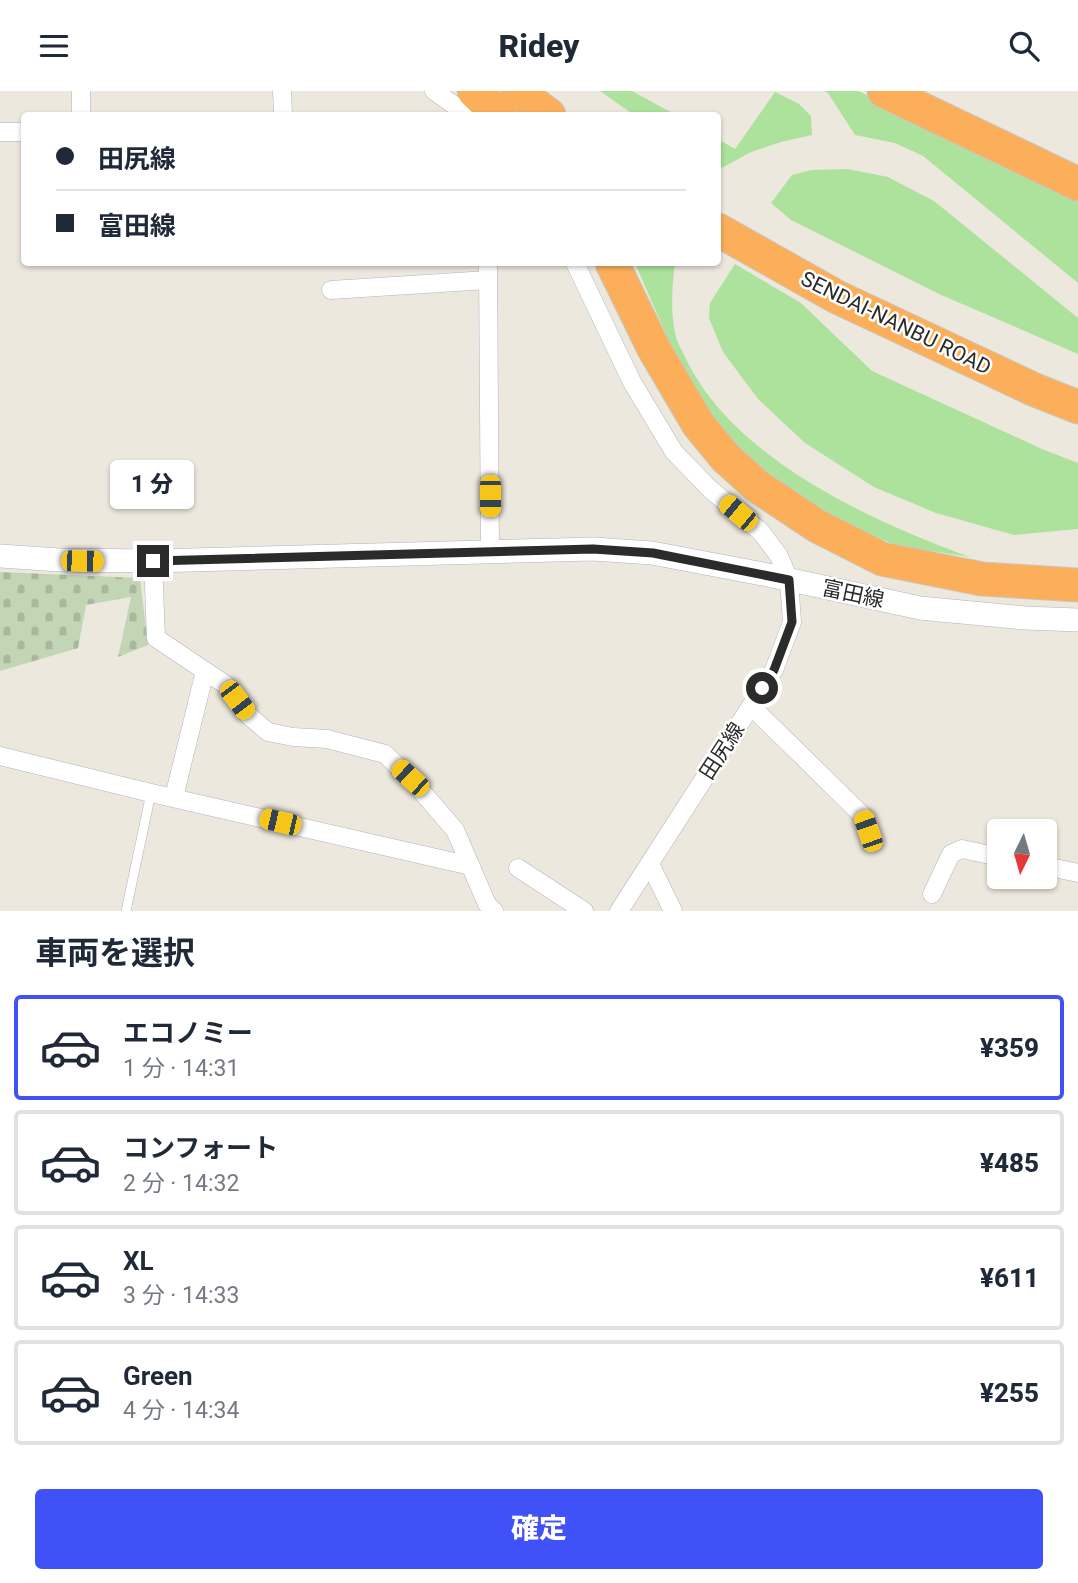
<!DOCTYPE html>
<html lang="ja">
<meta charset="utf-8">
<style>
:root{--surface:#fff;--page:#f2f2f3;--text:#1f2937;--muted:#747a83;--line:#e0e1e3;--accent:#4051f7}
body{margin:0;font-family:Roboto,"Noto Sans JP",sans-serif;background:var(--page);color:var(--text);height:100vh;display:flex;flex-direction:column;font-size:26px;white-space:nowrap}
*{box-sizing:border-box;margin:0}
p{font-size:23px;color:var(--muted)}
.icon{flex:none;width:38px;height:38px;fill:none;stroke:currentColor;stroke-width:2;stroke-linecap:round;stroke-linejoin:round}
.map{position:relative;height:820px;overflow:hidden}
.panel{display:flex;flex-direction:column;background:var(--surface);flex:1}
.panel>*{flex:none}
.top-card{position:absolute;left:21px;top:21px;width:700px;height:154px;border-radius:7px;box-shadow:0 2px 5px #0004;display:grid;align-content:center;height:154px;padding:0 35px;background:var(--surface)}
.needle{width:46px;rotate:185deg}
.tools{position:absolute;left:987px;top:728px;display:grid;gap:14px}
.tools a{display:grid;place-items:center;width:70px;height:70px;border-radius:7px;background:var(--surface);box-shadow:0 2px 5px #0004;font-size:35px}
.end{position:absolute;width:32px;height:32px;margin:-16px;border:9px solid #2b2b2b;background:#fff;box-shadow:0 0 0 4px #fff}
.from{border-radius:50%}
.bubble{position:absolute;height:49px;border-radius:7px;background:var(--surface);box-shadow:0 2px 5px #0004;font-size:23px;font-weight:800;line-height:49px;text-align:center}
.car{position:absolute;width:21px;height:42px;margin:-21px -10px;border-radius:9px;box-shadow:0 0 5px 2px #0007;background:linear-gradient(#f5c518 24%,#345 0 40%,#f5c518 0 76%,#345 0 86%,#f5c518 0)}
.top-card b{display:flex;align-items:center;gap:24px;height:66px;font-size:26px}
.top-card b+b{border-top:2px solid var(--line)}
.top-card i{width:18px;height:18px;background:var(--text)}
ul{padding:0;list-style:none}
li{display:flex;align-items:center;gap:21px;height:105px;margin:0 14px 10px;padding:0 21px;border:4px solid var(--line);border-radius:7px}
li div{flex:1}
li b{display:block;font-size:26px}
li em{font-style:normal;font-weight:800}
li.current{border-color:var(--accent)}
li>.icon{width:63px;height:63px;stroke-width:1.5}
h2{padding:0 35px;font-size:32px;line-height:84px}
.action{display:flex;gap:14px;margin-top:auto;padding:14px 35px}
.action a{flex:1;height:80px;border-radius:7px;background:var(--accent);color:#fff;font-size:28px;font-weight:800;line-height:80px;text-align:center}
header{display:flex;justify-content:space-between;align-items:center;height:91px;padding:0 35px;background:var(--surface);font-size:32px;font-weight:800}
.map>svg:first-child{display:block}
.grass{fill:#ace29b}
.cemetery{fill:url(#cemetery-stones)}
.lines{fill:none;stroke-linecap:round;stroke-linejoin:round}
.service-casing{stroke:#b1b2be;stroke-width:10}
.minor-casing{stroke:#b1b2be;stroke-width:19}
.tertiary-casing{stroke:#b1b2be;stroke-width:24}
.motorway-casing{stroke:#c8c8c8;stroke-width:35}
.service{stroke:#fff;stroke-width:9}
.minor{stroke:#fff;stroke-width:18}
.tertiary{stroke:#fff;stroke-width:23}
.motorway{stroke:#fbaf5a;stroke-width:33}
.route{stroke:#2b2b2b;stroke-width:9}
.labels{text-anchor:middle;stroke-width:5;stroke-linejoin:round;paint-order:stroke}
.street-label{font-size:21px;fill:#2b2b2b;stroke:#fff}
</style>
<header><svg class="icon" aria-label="menu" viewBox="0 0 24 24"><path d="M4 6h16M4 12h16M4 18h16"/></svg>Ridey<svg class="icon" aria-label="search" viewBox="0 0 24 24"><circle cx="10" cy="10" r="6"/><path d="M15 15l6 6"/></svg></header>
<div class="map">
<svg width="1078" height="820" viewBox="0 0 1078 820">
<defs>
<pattern id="cemetery-stones" width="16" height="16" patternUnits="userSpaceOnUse" patternTransform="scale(1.75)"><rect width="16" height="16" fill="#c2d6b5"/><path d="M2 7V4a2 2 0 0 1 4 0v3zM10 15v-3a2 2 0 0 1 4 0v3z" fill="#a7b89c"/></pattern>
</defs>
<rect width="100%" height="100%" fill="#ede8dd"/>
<path class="grass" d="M600 0H632L676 24H634Z
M824 0H858L1078 107V192L923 65 895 52 855 44 828 2Z
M775 1 799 13 811 25 812 44 781 51 751 61 718 79V48L735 58Z
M848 78 888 86 934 110 1078 227V263L939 203 791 129 771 112 792 84 811 79Z
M635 172H675C672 196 670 222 676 246 678 254 684 262 687 270 736 369 871 430 970 466L899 455 834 430 749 369 714 332 685 287Z
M735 173 801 212 872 280 1042 358 1078 372V438L1014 444 936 422 874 396 805 352 758 308 723 261 709 227 710 212Z"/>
<path class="cemetery" d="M0 481 140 487 148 554 118 566 131 506 86 514 78 557 0 580Z"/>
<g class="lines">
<g class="service-casing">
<path id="service" d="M126 820 151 702"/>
</g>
<g class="minor-casing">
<path id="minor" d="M81 0V24
M282 0 283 24
M434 0 468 24
M0 41H24
M488 172 490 462
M575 172 632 291 674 361 710 398 761 441 779 465 789 489 792 531 774 579 619 820
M331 199 488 189
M153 470 156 547 226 594 248 624 268 641 293 646 327 648 385 663 410 687 455 739 487 813 494 820
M751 615 863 725 868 740
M0 665 151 702 471 775
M174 706 205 580
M650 773 673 820
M1045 775 1078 782
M518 777 584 820
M932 803 951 763 962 758 999 766"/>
</g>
<g class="tertiary-casing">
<path id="tertiary" d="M0 465 59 469 153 470 593 458 652 462 768 484 920 517 1025 527 1078 529"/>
</g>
<g class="motorway-casing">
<path id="motorway" d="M474 0 499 24
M517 0 549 24
M884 0 1078 93
M718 139 837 206 1035 299 1078 316
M612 172 654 258 698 333 725 366 757 395 817 435 882 468 982 488 1078 494"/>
</g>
<use href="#service" class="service"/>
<use href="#minor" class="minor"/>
<use href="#tertiary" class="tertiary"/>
<use href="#motorway" class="motorway"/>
</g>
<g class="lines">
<path class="route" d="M153 470 593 458 653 462 789 489 792 531 774 579 762 597"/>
</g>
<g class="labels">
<g class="street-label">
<text transform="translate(896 232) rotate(26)" y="7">SENDAI-NANBU ROAD</text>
<text transform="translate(853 503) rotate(12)" y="7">富田線</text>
<text transform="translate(722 660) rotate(-57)" y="7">田尻線</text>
</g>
</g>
</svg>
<div class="tools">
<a><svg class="needle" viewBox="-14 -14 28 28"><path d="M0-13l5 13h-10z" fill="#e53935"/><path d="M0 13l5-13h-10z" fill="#747a83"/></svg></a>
</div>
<i class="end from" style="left:762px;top:597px"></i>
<i class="end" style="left:153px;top:470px"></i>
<div class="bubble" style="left:110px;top:369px;width:84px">1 分</div>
<i class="car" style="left:490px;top:405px;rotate:180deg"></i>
<i class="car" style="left:738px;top:422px;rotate:310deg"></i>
<i class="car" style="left:82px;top:470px;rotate:91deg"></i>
<i class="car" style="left:237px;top:609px;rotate:143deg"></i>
<i class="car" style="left:410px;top:687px;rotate:313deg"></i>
<i class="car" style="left:280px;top:731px;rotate:283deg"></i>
<i class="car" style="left:868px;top:740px;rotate:341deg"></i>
<div class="top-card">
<b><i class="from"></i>田尻線</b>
<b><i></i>富田線</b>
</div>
</div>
<section class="panel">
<h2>車両を選択</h2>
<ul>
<li class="current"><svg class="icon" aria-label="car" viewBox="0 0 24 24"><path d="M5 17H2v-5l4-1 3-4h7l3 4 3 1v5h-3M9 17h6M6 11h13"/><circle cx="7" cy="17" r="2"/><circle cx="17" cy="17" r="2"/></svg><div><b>エコノミー</b><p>1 分 · 14:31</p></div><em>¥359</em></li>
<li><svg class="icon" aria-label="car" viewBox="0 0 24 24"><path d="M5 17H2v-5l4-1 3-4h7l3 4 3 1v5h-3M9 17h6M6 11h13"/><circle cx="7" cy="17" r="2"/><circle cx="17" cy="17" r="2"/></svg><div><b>コンフォート</b><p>2 分 · 14:32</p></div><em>¥485</em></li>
<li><svg class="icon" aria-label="car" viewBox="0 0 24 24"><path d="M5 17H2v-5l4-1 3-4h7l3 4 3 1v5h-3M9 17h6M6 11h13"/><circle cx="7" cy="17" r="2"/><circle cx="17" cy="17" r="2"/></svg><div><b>XL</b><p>3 分 · 14:33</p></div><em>¥611</em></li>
<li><svg class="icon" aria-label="car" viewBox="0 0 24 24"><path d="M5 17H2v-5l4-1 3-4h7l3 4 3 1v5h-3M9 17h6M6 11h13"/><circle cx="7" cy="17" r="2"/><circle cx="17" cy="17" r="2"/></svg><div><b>Green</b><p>4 分 · 14:34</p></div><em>¥255</em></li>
</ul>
<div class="action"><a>確定</a></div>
</section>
